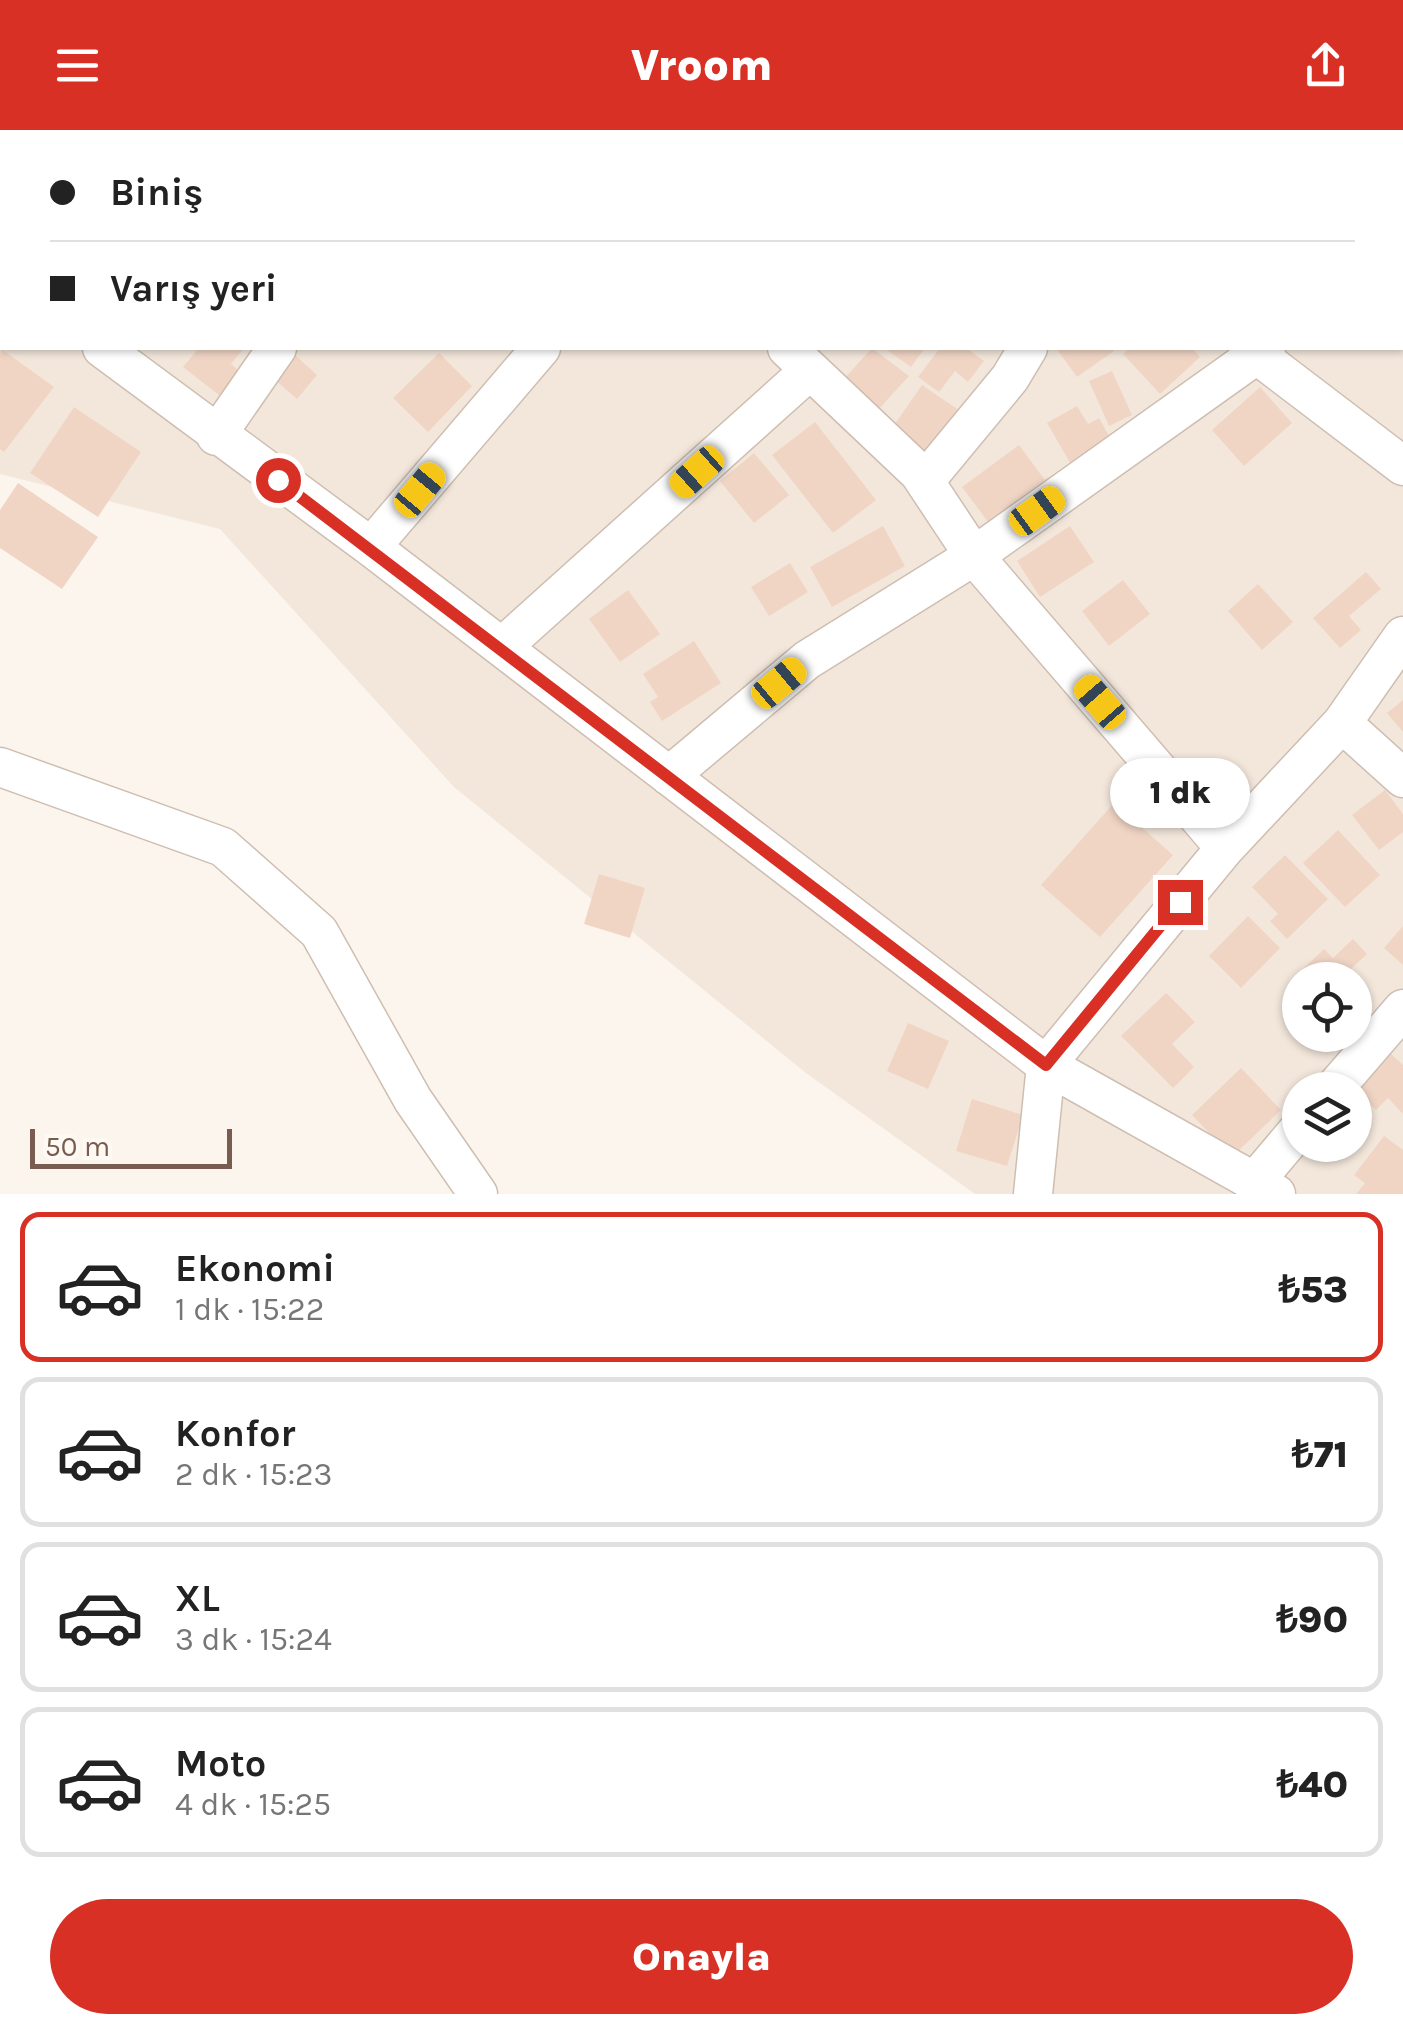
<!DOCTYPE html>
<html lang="tr">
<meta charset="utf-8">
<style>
:root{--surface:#fff;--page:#f6f6f6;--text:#222;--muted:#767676;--line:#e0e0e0;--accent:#d93025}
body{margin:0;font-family:Karla,sans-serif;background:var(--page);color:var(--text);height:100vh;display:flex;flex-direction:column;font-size:38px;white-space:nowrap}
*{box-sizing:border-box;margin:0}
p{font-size:32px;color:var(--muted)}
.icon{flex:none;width:55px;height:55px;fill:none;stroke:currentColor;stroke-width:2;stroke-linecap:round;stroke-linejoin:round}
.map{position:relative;height:1064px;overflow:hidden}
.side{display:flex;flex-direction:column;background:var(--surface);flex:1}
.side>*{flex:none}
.hud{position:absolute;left:0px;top:0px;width:1405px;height:220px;box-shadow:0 2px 8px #0004;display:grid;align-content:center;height:220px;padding:0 50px;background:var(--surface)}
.buttons{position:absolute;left:1282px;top:832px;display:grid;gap:20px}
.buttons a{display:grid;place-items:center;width:90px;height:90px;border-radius:50%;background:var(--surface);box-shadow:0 2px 8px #0004;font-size:50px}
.scale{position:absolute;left:30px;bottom:25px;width:202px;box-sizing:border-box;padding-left:10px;border:5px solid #775c4f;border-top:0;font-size:28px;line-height:35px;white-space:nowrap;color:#775c4f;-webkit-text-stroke:8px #fefaf3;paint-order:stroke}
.end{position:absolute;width:45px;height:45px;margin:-22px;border:12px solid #d93025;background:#fff;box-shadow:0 0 0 5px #fff}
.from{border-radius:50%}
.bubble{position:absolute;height:70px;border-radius:35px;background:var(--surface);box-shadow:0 2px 8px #0004;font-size:32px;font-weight:800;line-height:70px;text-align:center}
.car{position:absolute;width:30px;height:60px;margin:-30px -15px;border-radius:12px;box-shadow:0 0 8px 2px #0007;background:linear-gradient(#f5c518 24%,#345 0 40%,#f5c518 0 76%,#345 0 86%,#f5c518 0)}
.hud b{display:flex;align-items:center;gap:35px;height:95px;font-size:38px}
.hud b+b{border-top:2px solid var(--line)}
.hud i{width:25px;height:25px;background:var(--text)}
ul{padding:18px 0 0;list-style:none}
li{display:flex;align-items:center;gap:30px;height:150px;margin:0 20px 15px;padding:0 30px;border:5px solid var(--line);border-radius:20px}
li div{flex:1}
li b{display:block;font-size:38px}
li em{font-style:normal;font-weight:800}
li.on{border-color:var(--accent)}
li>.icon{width:90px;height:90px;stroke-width:1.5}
.action{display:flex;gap:20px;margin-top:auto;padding:20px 50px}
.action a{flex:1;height:115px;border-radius:60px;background:var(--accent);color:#fff;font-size:40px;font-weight:800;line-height:115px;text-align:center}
header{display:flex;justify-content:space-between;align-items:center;height:130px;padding:0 50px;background:var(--accent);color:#fff;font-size:45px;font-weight:800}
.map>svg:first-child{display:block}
.residential{fill:#f3e7db;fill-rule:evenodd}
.building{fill:#f0d5c5}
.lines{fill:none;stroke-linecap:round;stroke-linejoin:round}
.minor-casing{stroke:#cebeb1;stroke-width:41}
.minor{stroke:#fff;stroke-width:38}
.route{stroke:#d93025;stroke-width:12}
</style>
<header><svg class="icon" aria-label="menu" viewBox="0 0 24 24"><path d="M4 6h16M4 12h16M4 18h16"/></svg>Vroom<svg class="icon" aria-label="share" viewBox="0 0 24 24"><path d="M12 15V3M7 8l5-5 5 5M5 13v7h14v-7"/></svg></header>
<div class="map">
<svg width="1403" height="1064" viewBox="0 0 1403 1064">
<rect width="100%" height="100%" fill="#fcf5ed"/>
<path class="residential" d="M0 0H1403V1064H975L806 943 454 657 220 399 0 344ZM2 2H1402V218H2ZM1300 850H1355V905H1300ZM1300 960H1355V1015H1300Z"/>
<path class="building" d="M0 218 54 257 4 322 0 319Z
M199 218H244L231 234 243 244 224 269 183 237Z
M872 218 909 246 877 281 843 250Z
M884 218H925L911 237Z
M940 218H966L984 231 968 252 955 241 939 262 918 247Z
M1056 218H1112L1114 221 1077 247Z
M1130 218H1192L1200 227 1160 264 1123 224Z
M439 223 472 256 428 302 393 268Z
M295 225 317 245 297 269 274 249Z
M1112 241 1132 285 1109 296 1089 251Z
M922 255 966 285 932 334 888 304Z
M1260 257 1292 293 1244 336 1212 300Z
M1077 276 1088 294 1099 288 1117 320 1076 343 1047 293Z
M74 277 141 322 98 387 30 343Z
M815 292 876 370 833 403 772 325Z
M1019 315 1045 350 988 392 962 357Z
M754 323 789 365 754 393 720 351Z
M18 353 98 407 62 459 0 418V380Z
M883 396 905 436 832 477 810 437Z
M1070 396 1094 432 1040 467 1017 431Z
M790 433 808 462 769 486 751 457Z
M1366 442 1381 459 1349 486 1361 500 1340 518 1313 488Z
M1123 450 1150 484 1109 516 1082 481Z
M1258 454 1293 492 1262 520 1228 481Z
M628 460 660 504 620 532 589 489Z
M694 511 721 553 662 591 650 572 658 567 643 544Z
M1403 570V602L1387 583Z
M1385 660 1403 684V702L1379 720 1352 685Z
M1114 673 1173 725 1100 807 1041 755Z
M1338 700 1380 745 1345 777 1303 733Z
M1285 725 1328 769 1287 809 1270 791 1278 784 1252 757Z
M599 744 645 758 630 808 584 794Z
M1248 786 1280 818 1241 858 1209 826Z
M1403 796V835L1384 818Z
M1353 809 1367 824 1339 850H1301L1297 845 1324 819 1333 828Z
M1166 863 1195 892 1172 914 1194 937 1173 958 1121 906Z
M908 893 949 911 928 959 887 941Z
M1389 922 1403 935V984L1388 968 1376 980 1353 958Z
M1241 938 1281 980 1232 1027 1192 985Z
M972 969 1023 985 1007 1036 956 1021Z
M1384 1006 1403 1020V1064H1356L1365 1053 1354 1045Z"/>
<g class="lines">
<g class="minor-casing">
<path id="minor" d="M818 0 823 2
M134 2 135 0
M425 2 427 0
M716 2 718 0
M1402 121H1403
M0 138 2 140
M102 218 371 417 1046 935 1276 1064
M787 218 919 343 974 426 1225 718
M1248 218 1403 336
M216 306 277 218
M919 343 934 340 1010 248 1028 218
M371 417 541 218
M502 517 809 241
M1342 593 1403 648
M0 637 223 717 319 802 413 970 478 1064
M669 646 807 530 974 426 1266 218
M1333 960 1403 879
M1256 1050 1300 998
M1033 1064 1046 935 1225 718 1342 593 1403 506"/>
</g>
<use href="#minor" class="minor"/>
</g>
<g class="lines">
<path class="route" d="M278 350 1046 935 1180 772"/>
</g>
</svg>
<div class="buttons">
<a><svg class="icon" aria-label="locate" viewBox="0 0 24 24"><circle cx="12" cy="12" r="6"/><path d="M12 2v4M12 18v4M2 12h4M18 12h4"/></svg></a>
<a><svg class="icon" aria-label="layers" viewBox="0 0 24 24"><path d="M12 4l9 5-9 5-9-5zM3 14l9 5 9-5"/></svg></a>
</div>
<div class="scale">50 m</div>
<i class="end from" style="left:278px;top:350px"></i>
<i class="end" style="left:1180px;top:772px"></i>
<div class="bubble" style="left:1110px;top:628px;width:140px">1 dk</div>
<i class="car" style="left:697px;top:342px;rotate:228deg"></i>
<i class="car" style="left:420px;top:360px;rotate:40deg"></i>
<i class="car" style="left:1037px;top:381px;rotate:54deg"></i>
<i class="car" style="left:779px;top:553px;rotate:50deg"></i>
<i class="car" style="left:1100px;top:572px;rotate:319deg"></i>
<div class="hud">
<b><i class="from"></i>Biniş</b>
<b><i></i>Varış yeri</b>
</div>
</div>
<section class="side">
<ul>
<li class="on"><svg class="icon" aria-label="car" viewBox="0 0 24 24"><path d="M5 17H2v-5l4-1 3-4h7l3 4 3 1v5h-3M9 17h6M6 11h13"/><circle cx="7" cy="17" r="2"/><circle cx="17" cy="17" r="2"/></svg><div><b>Ekonomi</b><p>1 dk · 15:22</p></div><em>₺53</em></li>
<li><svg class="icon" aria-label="car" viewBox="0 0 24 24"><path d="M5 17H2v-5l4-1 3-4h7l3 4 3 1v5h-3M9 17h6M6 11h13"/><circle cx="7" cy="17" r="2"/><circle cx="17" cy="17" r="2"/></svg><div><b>Konfor</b><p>2 dk · 15:23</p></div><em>₺71</em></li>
<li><svg class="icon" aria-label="car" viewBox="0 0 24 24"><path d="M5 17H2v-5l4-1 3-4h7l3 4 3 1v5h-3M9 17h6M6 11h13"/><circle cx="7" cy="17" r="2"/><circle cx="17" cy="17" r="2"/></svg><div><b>XL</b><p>3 dk · 15:24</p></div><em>₺90</em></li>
<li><svg class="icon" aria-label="car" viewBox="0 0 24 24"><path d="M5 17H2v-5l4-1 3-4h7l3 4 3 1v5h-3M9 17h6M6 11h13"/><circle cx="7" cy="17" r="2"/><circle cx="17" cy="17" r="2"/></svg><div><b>Moto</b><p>4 dk · 15:25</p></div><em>₺40</em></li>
</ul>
<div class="action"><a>Onayla</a></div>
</section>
